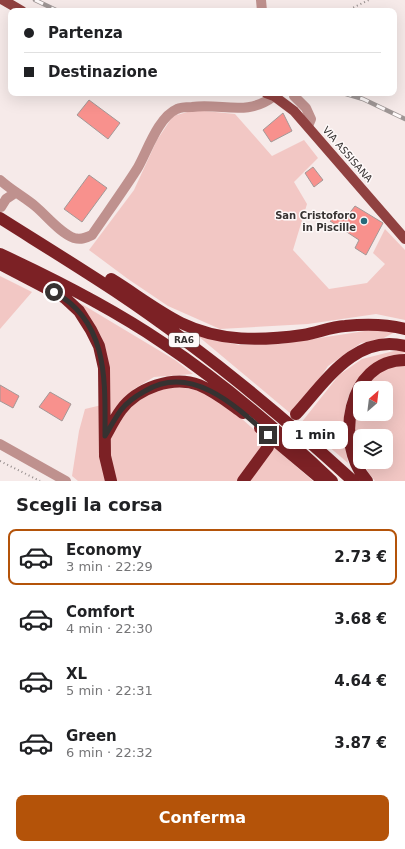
<!DOCTYPE html>
<html lang="it">
<meta charset="utf-8">
<style>
:root{--surface:#fff;--page:#f2f2f2;--text:#202124;--muted:#757577;--line:#e0e0e0;--accent:#b45309}
body{margin:0;font-family:"DejaVu Sans",sans-serif;background:var(--page);color:var(--text);height:100vh;display:flex;flex-direction:column;font-size:15px;white-space:nowrap}
*{box-sizing:border-box;margin:0}
p{font-size:13px;color:var(--muted)}
.icon{flex:none;width:22px;height:22px;fill:none;stroke:currentColor;stroke-width:2;stroke-linecap:round;stroke-linejoin:round}
.map{position:relative;height:481px;overflow:hidden}
.details{display:flex;flex-direction:column;background:var(--surface);flex:1}
.details>*{flex:none}
.banner{position:absolute;left:8px;top:8px;width:389px;height:88px;border-radius:8px;box-shadow:0 4px 16px #0002;display:grid;align-content:center;height:88px;padding:0 16px;background:var(--surface)}
.needle{width:26px;rotate:28deg}
.fabs{position:absolute;left:353px;top:381px;display:grid;gap:8px}
.fabs a{display:grid;place-items:center;width:40px;height:40px;border-radius:8px;background:var(--surface);box-shadow:0 4px 16px #0002;font-size:20px}
.end{position:absolute;width:18px;height:18px;margin:-9px;border:5px solid #363231;background:#fff;box-shadow:0 0 0 2px #fff}
.from{border-radius:50%}
.bubble{position:absolute;height:28px;border-radius:8px;background:var(--surface);box-shadow:0 4px 16px #0002;font-size:13px;font-weight:700;line-height:28px;text-align:center}
.banner b{display:flex;align-items:center;gap:14px;height:38px;font-size:15px}
.banner b+b{border-top:1px solid var(--line)}
.banner i{width:10px;height:10px;background:var(--text)}
ul{padding:0;list-style:none}
li{display:flex;align-items:center;gap:12px;height:56px;margin:0 8px 6px;padding:0 8px;border:2px solid transparent;border-radius:8px}
li div{flex:1}
li b{display:block;font-size:15px}
li em{font-style:normal;font-weight:700}
li.selected{border-color:var(--accent)}
li>.icon{width:36px;height:36px;stroke-width:1.5}
h2{padding:0 16px;font-size:18px;line-height:48px}
.cta{display:flex;gap:8px;margin-top:auto;padding:8px 16px}
.cta a{flex:1;height:46px;border-radius:8px;background:var(--accent);color:#fff;font-size:16px;font-weight:700;line-height:46px;text-align:center}
.map>svg:first-child{display:block}
.green{fill:#f2c7c4}
.building{fill:#f8918d;stroke:#a39897}
.lines{fill:none;stroke-linecap:round;stroke-linejoin:round}
.path{stroke:#958d8c;stroke-width:2;stroke-dasharray:1 3;stroke-linecap:butt}
.minor{stroke:#bf918e;stroke-width:10}
.major{stroke:#904140;stroke-width:10}
.highway{stroke:#7c2125;stroke-width:12}
.rail-casing{stroke:#9e9695;stroke-width:4.5}
.rail{stroke:#fef9f9;stroke-width:3;stroke-dasharray:9;stroke-linecap:butt}
.route{stroke:#363231;stroke-width:5}
.poi-dot{fill:#256a7a;stroke:#fef9f9;stroke-width:1.5}
.labels{text-anchor:middle;stroke-width:3;stroke-linejoin:round;paint-order:stroke}
.shield{fill:#fef9f9;stroke:#726e6d;stroke-width:1}
.shield-label{font-size:9px;font-weight:bold;fill:#363231}
.street-label{font-size:10px;fill:#363231;stroke:#fef9f9}
.poi-label{font-size:10px;font-weight:bold;fill:#363231;stroke:#fef9f9;text-anchor:end}
</style>
<div class="map">
<svg width="405" height="481" viewBox="0 0 405 481">
<rect width="100%" height="100%" fill="#f6eae9"/>
<path class="green" d="M195 110 235 114 272 156 304 140 318 158 294 182 307 204 293 250 329 289 367 283 385 264 373 253 385 229 405 250V320L376 314 308 324 220 329 168 306 128 279 89 250 134 190 157 140 173 116Z
M0 276 32 292 0 329Z
M80 303 175 360 193 374 154 377 134 389 123 402 172 386 203 391 242 419 313 481H78L72 476 79 431 85 409 110 403 107 357 101 336Z
M378 329 395 332 382 339 361 343 328 366 307 397 290 413 198 336 239 345 280 344Z
M402 349 405 350V353C344 371 338 406 348 463L301 423 339 375 362 359Z
M405 364V481H375L368 472 364 462H386V436H360V449L352 427 360 395V414H386V388H364C373 372 387 366 405 364Z"/>
<path class="building" d="M89 100 120 123 108 139 77 115Z
M283 113 292 131 271 142 263 130Z
M313 167 323 180 314 187 305 173Z
M89 175 107 188 82 222 64 209Z
M355 206 383 223 366 255 355 248 359 240 330 221 340 212 345 219Z
M0 385 19 396 13 408 0 401Z
M50 392 71 404 62 421 39 407Z"/>
<g class="lines">
<path class="path" d="M346 11 369 0
M0 461 40 481"/>
<path class="minor" d="M261 0 262 11
M294 93V96L306 108 311 119 308 126
M0 180C11 190 24 197 35 206 47 216 60 233 74 238 81 240 86 238 92 235 107 213 123 191 137 169 147 152 158 117 177 109 181 107 188 107 192 107 223 103 247 117 274 96
M1 207 6 199 15 193
M0 444 66 481"/>
<path class="major" d="M3 0 22 11
M266 93 274 96 294 111 405 239"/>
<path class="highway" d="M0 218C38 242 77 266 115 291 199 347 278 412 353 481
M0 254C54 279 113 309 163 343 223 383 279 431 332 481
M0 264 65 298 79 311 91 330 99 346 104 368 105 456 111 481
M111 279C134 293 157 311 181 323 220 342 261 341 303 335 317 333 330 327 345 326 364 324 386 324 405 329
M296 414C325 382 356 333 405 346
M260 428 321 479
M105 437C110 428 115 418 121 410 137 388 173 375 199 385 216 392 229 403 243 413
M243 481 268 447
M367 481C334 444 347 360 405 360"/>
<g class="rail-casing">
<path id="rail" d="M35 0 58 11
M343 93 363 99 405 119"/>
</g>
<use href="#rail" class="rail"/>
</g>
<g class="lines">
<path class="route" d="M54 292C109 322 105 382 105 436 110 428 115 418 121 410 127 402 136 396 145 391 191 363 236 406 268 435"/>
</g>
<circle class="poi-dot" cx="364" cy="221" r="4"/>
<g class="labels">
<rect class="shield" x="169" y="333" width="30" height="14" rx="3"/>
<g class="shield-label">
<text x="184" y="343">RA6</text>
</g>
<g class="street-label">
<text transform="translate(348 154) rotate(49)" y="4">VIA ASSISANA</text>
</g>
<g class="poi-label">
<text x="356" y="219">San Cristoforo<tspan x="356" dy="12">in Piscille</tspan></text>
</g>
</g>
</svg>
<div class="fabs">
<a><svg class="needle" viewBox="-14 -14 28 28"><path d="M0-13l5 13h-10z" fill="#e53935"/><path d="M0 13l5-13h-10z" fill="#757577"/></svg></a>
<a><svg class="icon" aria-label="layers" viewBox="0 0 24 24"><path d="M12 4l9 5-9 5-9-5zM3 14l9 5 9-5"/></svg></a>
</div>
<i class="end from" style="left:54px;top:292px"></i>
<i class="end" style="left:268px;top:435px"></i>
<div class="bubble" style="left:282px;top:421px;width:66px">1 min</div>
<div class="banner">
<b><i class="from"></i>Partenza</b>
<b><i></i>Destinazione</b>
</div>
</div>
<section class="details">
<h2>Scegli la corsa</h2>
<ul>
<li class="selected"><svg class="icon" aria-label="car" viewBox="0 0 24 24"><path d="M5 17H2v-5l4-1 3-4h7l3 4 3 1v5h-3M9 17h6M6 11h13"/><circle cx="7" cy="17" r="2"/><circle cx="17" cy="17" r="2"/></svg><div><b>Economy</b><p>3 min · 22:29</p></div><em>2.73 €</em></li>
<li><svg class="icon" aria-label="car" viewBox="0 0 24 24"><path d="M5 17H2v-5l4-1 3-4h7l3 4 3 1v5h-3M9 17h6M6 11h13"/><circle cx="7" cy="17" r="2"/><circle cx="17" cy="17" r="2"/></svg><div><b>Comfort</b><p>4 min · 22:30</p></div><em>3.68 €</em></li>
<li><svg class="icon" aria-label="car" viewBox="0 0 24 24"><path d="M5 17H2v-5l4-1 3-4h7l3 4 3 1v5h-3M9 17h6M6 11h13"/><circle cx="7" cy="17" r="2"/><circle cx="17" cy="17" r="2"/></svg><div><b>XL</b><p>5 min · 22:31</p></div><em>4.64 €</em></li>
<li><svg class="icon" aria-label="car" viewBox="0 0 24 24"><path d="M5 17H2v-5l4-1 3-4h7l3 4 3 1v5h-3M9 17h6M6 11h13"/><circle cx="7" cy="17" r="2"/><circle cx="17" cy="17" r="2"/></svg><div><b>Green</b><p>6 min · 22:32</p></div><em>3.87 €</em></li>
</ul>
<div class="cta"><a>Conferma</a></div>
</section>
